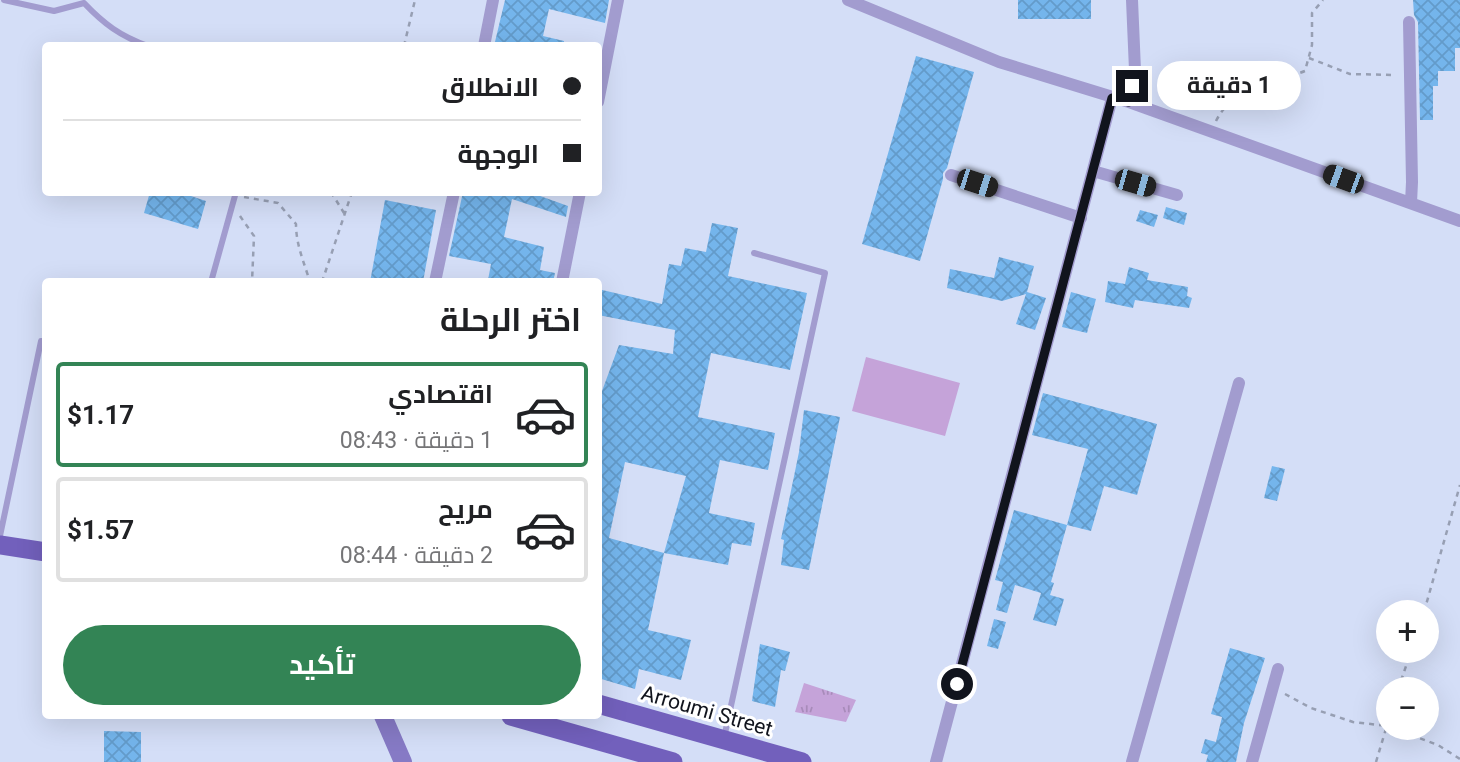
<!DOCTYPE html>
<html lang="ar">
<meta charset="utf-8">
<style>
:root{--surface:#fff;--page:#f6f6f6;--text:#202124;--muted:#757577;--line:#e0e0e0;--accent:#338455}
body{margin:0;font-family:Roboto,Cairo,sans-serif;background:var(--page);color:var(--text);direction:rtl;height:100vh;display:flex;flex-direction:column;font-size:26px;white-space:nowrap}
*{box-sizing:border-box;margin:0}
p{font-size:23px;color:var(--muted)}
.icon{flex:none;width:38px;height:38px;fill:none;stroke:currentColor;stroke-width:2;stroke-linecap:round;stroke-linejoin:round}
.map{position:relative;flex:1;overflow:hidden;direction:ltr}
.panel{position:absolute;left:42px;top:278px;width:560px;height:441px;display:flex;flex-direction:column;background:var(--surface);border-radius:7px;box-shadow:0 7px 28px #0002;direction:rtl}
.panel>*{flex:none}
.hud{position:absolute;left:42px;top:42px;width:560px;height:154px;border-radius:7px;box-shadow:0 7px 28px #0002;direction:rtl;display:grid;align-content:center;height:154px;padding:0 21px;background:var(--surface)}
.fabs{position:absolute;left:1376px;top:600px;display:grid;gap:14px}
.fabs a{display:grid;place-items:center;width:63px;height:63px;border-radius:50%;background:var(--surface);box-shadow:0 7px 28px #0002;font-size:35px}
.end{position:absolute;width:32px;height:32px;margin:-16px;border:9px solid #11141d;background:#fff;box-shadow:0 0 0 4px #fff}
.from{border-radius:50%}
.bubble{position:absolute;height:49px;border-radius:24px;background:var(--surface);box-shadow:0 7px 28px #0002;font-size:23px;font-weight:700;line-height:49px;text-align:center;direction:rtl}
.car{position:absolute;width:21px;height:42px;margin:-21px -10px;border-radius:9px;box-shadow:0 0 5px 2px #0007;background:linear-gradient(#222 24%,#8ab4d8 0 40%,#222 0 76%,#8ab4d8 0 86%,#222 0)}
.hud b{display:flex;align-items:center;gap:24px;height:66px;font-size:26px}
.hud b+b{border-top:2px solid var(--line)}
.hud i{width:18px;height:18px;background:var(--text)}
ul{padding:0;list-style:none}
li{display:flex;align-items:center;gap:21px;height:105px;margin:0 14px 10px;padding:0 7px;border:4px solid var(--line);border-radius:7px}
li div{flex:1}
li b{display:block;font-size:26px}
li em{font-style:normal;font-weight:700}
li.on{border-color:var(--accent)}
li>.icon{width:63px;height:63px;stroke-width:1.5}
h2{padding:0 21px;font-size:32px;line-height:84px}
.action{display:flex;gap:14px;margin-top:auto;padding:14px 21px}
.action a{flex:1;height:80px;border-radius:42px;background:var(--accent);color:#fff;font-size:28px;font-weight:700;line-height:80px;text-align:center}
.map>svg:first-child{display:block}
.grass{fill:url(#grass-tufts)}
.garden{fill:#c5a3d9}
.building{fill:url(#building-cross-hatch);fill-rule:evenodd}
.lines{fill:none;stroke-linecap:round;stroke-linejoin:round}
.path{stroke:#979fb3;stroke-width:2.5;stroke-dasharray:5 5;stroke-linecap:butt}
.service{stroke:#a29ccf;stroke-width:6}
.minor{stroke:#a29ccf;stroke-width:12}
.secondary{stroke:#867ac5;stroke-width:18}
.primary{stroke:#7260bc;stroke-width:19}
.route{stroke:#11141d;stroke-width:9}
.labels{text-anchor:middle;stroke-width:6;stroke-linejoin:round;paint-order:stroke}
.street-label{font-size:21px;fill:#11141d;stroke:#fff}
</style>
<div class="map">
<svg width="1460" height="762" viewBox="0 0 1460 762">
<defs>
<pattern id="grass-tufts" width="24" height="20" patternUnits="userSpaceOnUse" patternTransform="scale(1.75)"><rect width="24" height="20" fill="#c5a3d9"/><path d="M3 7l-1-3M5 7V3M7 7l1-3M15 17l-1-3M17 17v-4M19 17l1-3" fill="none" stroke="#a88bba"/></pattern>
<pattern id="building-cross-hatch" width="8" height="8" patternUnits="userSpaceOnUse" patternTransform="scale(1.75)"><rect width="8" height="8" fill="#74b5ec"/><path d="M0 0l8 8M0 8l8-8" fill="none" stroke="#639bca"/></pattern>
</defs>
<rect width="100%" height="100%" fill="#d4def7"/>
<path class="grass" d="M804 683 856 700 846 722 795 712Z"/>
<path class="garden" d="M866 357 960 383 945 436 852 411Z"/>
<path class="building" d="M505 0H609L605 23 549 9 543 36 564 41V46H494Z
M1018 0H1091V19H1018Z
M1413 0H1460V48H1455V71H1438V86H1433V120H1420L1418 22 1414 15Z
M916 56 974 72 947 168 943 173V179L920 261 862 244Z
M150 192H179L206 201 198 229 144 213Z
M463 192 500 194V192H529L568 206 566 217 512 199 504 237 544 247 540 270 555 273 553 282 488 280 491 264 449 256Z
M385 200 436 210 423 282H370Z
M1166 207 1187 213 1184 225 1163 218Z
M1140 210 1158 215 1154 227 1136 221Z
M712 223 738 228 728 276 807 293 790 370 711 353 698 417 775 433 768 470 720 460 709 513 755 523 751 546 732 543 728 565 664 553 648 630 691 640 681 680 639 669 635 689 598 678V392L602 391 619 345 673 354 675 330 598 315V289L662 304 669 264 681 266 685 248 706 252ZM625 462 686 476 664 553 609 538Z
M999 257 1034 266 1027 292 1046 298 1035 330 1016 324 1026 294 1002 301 947 288 950 269 994 278Z
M1129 267 1149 273 1147 280 1188 287 1187 296 1192 298 1189 308 1135 300 1133 308 1105 302 1108 281 1125 284Z
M1071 292 1096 299 1087 333 1062 327Z
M1043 393 1157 424 1137 495 1104 486 1091 531 1067 525 1088 449 1032 435Z
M804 410 840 417 809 570 781 565 784 540 781 539 799 452Z
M1272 466 1285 469 1277 501 1264 498Z
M1014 510 1067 525 1051 582 1054 583 1050 595 1064 599 1056 626 1033 620 1041 593 1015 585 1007 613 996 610 1003 582 995 580Z
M994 619 1006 622 998 649 987 646Z
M760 644 790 652 785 671 781 670 775 707 752 701Z
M1230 648 1265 658 1244 723 1236 762H1206L1208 755 1201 753 1205 739 1216 742 1222 717 1211 714Z
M104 731 141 732V762H104Z"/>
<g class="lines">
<path class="path" d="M404 46 415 0
M1309 58 1350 74 1396 75
M1216 121C1233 87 1272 84 1305 71L1312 45V13L1323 0
M331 192 344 213
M244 197 278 203 296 224C296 245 304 262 310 282
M240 216 254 236 252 282
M322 282 352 192
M1424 612 1460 485
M1398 690 1411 651
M1285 694 1311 708 1353 722 1388 726
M1392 728 1438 745 1460 759
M1376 762 1388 722"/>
<path class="service" d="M4 0 54 11 84 3C104 24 120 36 148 46
M211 282 236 192
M0 536 41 341 46 342
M724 738 825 273 754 253"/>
<path class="minor" d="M848 0 999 62 1129 102 1460 221
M1409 22 1412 182 1411 203
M484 46 493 0
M598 102 618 0
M1129 102 1135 70 1132 0
M1093 171 1177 195
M951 175 1081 218
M435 282 454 192
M562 282 580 192
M936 762 1112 98
M1132 762 1239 383
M1252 762 1278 669"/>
<path class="secondary" d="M383 716 403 762"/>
<path class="primary" d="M0 545 46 552
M598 704 802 762
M511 716 673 762"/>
</g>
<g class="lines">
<path class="route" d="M957 684 1112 98 1129 102 1132 86"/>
</g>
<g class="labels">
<g class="street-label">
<text transform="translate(707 711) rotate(16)" y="7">Arroumi Street</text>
</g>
</g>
</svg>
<div class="fabs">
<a>+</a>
<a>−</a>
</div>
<i class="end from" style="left:957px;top:684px"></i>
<i class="end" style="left:1132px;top:86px"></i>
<div class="bubble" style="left:1157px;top:61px;width:144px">1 دقيقة</div>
<i class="car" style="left:1343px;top:179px;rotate:290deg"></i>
<i class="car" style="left:977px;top:183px;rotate:108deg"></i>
<i class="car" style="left:1135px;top:183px;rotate:106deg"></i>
<div class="hud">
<b><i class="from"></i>الانطلاق</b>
<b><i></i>الوجهة</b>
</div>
<section class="panel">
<h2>اختر الرحلة</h2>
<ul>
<li class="on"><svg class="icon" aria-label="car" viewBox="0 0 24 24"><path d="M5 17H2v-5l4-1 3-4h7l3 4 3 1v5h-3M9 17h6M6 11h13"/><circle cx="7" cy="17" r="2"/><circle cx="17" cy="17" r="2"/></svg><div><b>اقتصادي</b><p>1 دقيقة · 08:43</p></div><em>$1.17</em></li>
<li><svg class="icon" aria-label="car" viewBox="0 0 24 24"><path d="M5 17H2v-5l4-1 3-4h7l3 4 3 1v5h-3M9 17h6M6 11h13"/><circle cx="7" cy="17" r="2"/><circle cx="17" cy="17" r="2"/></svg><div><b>مريح</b><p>2 دقيقة · 08:44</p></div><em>$1.57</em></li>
</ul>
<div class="action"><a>تأكيد</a></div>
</section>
</div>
